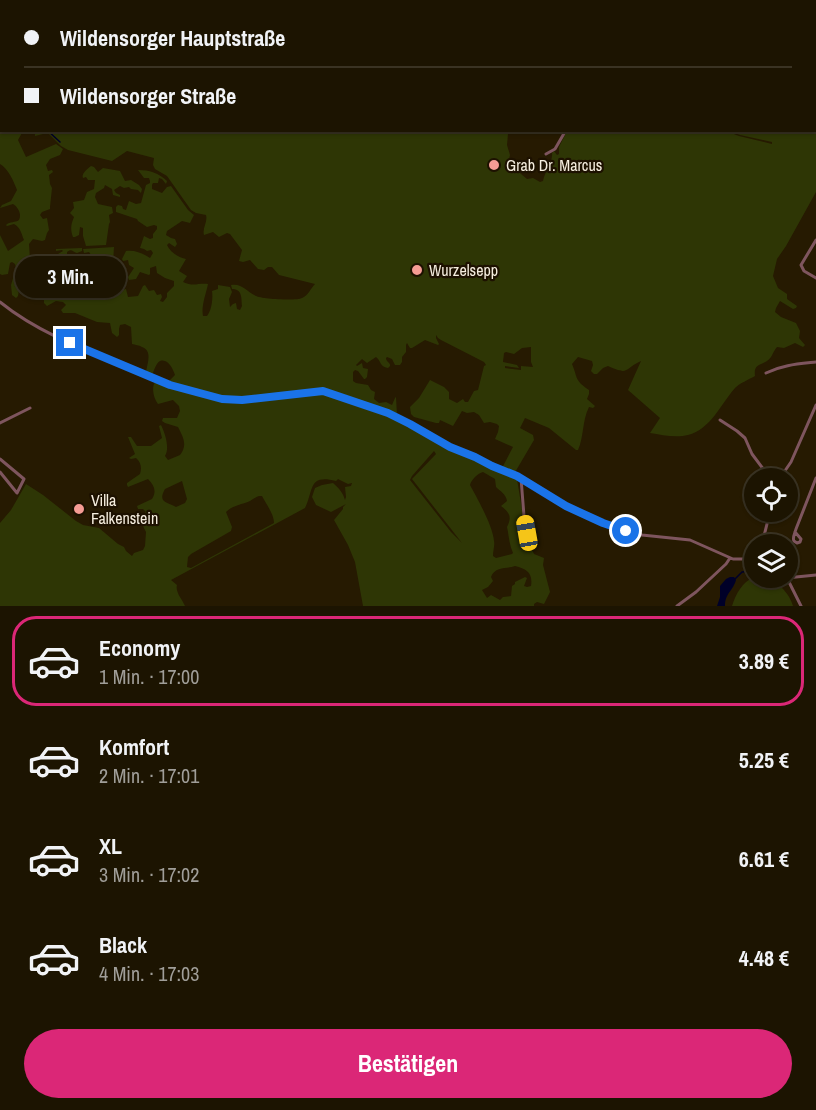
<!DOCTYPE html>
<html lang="de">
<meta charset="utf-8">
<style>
:root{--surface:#1c1401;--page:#251d0b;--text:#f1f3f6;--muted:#a09e99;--line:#3a3323;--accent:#db2777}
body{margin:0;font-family:"Archivo Narrow",sans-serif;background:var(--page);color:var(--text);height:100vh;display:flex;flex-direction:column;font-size:22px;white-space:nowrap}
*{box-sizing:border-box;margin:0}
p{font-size:20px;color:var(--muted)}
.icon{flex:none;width:33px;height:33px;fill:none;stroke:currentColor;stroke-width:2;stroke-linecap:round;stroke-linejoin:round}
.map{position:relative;height:606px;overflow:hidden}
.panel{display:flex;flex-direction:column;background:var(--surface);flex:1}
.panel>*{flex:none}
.banner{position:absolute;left:0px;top:0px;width:816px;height:132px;box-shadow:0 2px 4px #0004,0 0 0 2px var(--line);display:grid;align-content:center;height:132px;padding:0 24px;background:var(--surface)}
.tools{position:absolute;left:744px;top:468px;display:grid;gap:12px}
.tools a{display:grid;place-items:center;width:54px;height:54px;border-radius:50%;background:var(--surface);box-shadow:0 2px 4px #0004,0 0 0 2px var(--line);font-size:30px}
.end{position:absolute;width:27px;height:27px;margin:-14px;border:8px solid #1a73e8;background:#fff;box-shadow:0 0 0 3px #fff}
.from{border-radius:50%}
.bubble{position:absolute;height:42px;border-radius:21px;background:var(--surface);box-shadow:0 2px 4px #0004,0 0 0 2px var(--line);font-size:20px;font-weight:700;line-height:42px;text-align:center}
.car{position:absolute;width:18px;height:36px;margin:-18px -9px;border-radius:8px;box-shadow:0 0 4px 2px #0007;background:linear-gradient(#f5c518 24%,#345 0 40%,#f5c518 0 76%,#345 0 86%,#f5c518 0)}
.banner b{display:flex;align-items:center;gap:21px;height:57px;font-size:22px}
.banner b+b{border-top:2px solid var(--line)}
.banner i{width:15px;height:15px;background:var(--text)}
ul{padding:10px 0 0;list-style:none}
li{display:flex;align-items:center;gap:18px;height:90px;margin:0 12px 9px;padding:0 12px;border:3px solid transparent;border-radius:24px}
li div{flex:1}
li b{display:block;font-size:22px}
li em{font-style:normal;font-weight:700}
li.current{border-color:var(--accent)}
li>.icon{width:54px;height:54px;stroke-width:1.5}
.cta{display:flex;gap:12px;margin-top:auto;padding:12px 24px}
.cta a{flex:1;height:69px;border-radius:36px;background:var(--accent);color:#fff;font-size:24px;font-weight:700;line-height:69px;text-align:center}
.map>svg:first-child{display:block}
.green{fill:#2e3605;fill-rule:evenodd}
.water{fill:#000028}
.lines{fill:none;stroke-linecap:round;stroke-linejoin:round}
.stream{stroke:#000028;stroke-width:1.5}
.minor{stroke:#7e555e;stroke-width:3}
.route{stroke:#1a73e8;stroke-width:8}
.poi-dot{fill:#f59c94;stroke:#1d1100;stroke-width:2}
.labels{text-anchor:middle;stroke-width:4.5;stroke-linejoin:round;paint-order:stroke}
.poi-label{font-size:16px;fill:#f6eedf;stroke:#1d1100;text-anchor:start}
</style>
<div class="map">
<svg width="816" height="606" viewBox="0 0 816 606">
<rect width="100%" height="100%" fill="#261a01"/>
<path class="green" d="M229 0H629L630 1 231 2Z
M815 109 816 110V192L786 246 777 259 773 276 778 288 787 294V299L797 306 796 308 793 309 780 301 776 308 775 312 781 317 796 323 800 331 799 338 805 345 803 347 795 343 784 348 777 347C774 350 773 354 771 357 764 367 753 361 755 376 748 380 740 383 735 388 720 405 711 429 688 435 676 438 662 435 650 433L660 418 628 390 641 361C623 369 630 376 608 366L603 368 597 374H594L591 371 593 365 592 361 578 357 572 364C578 378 574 380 589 390V394L587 399 595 406 593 408 589 407C582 421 584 437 578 450H576L549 428 525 418 520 428 533 435 534 440 514 474 502 468 513 447 495 439 498 432 499 426 497 424 490 422 484 423 479 415 474 412 467 413 462 411 453 426 440 420 439 423H436L414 417 411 414 410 407 419 398 430 380 444 387 449 392V399L457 403 463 399 465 402H468L474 391 478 390 484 366 486 365 484 362 441 340 438 338 436 335V338L439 344 438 345 425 340 412 348H410L407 343 406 345V352L402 357V362L400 365H395L392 359 387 357 386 358C386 362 391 363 390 366L388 368C379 366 382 362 376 357L367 363 362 359 356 365 357 366 362 363 363 368 368 369 367 377 365 379H364L358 371 355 370 353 372V381L356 383 368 385 371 390 375 392 374 399 379 403 386 402 392 405 395 398 396 397 397 415 406 419 407 423 440 446 472 457 488 467 517 479 528 546 531 547 534 554 544 558 543 565 550 592 544 604 537 602 534 604V606H363L355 562 348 545 334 520 343 509V507L346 504 331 512 316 505 312 497 315 488 322 485 333 483C340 489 343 493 345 500L346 497 345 487 351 486 352 483 348 484 338 479 336 481C308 474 314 490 305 508L171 580 177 585C175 592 182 599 185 606H0V523L11 510 26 484 43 495 76 521 83 525 99 528 118 544 124 547 126 551 132 556 134 553 143 550 145 546 146 532 140 520 141 517 146 512 143 509H138L137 506 152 499C157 491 154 485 148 479L128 487 127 485V483L140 474C142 468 141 462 136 458L131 459 129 458 135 454 128 437H131L137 446H151L162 438 159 426 161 425C165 433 170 448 165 456L168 460 180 455C188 445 183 437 178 427L165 423 162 421 163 418H177L180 411 179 406 173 400 158 404C154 399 151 388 155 382L168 385 170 380 175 375C173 369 168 358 160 361 156 363 154 371 152 375L146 372C147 364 153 351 142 347 139 345 135 345 132 344L131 327 125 324 120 325 119 329V335L117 337 112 333 110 323 97 322 75 313H63L61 310 66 305 63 302 56 301 47 306 44 303V296C42 294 28 288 25 288L22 292 21 291 23 283 33 282 41 285H43L45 280 49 276 52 278 54 289H59L66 290V288L64 281 57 278 55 274V271L60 270 58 254 63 251 62 250 56 251V249L82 248V251L77 253C72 252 72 248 67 252V255L73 260 70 268 71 276 74 277 75 276 76 268H81L80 275 76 279 84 288 88 290 91 288 93 281 97 285 99 284 101 273V265H98L95 268 91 262 93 258 89 252 84 253 83 249 114 247 112 280H114L116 277 125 269 126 272 124 277 127 279 126 282 112 288V290L118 291 126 289 128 297 138 296 143 286 145 285 149 291 154 290 157 295 161 294 162 297 160 301 163 302 167 297V293L174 286V281L165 278 157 273 156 266 150 268V274L149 275 140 272 136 279 129 280 128 277 134 268 129 265 128 260 123 261 122 259 126 251C135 250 142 253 150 258L153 253 151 250 147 251 144 249 140 248 144 236 150 239 153 238V234L157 229V226L154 225 147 227 138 221 137 219 116 212V207L118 205 122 206 123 209 126 210 129 201 136 204 141 203 146 185 150 183V181L149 178H144L138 170C149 170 159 173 167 181L166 184 162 179 159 178 158 183H153L152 185V189L162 193 167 187 171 186 188 210 194 215 190 223 182 221 167 231 166 235 171 238 175 239 177 244 175 247 169 243 167 245C170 252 179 258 186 259L179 271 187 276 183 282C194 287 197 283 208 284 206 294 201 306 203 316H207C212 310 213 298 212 291L218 289V285L230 287 232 292 229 299 230 307 233 304 236 303 237 309 240 310 242 306C241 299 243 289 232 289L231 285C242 283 246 291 256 296 261 299 297 301 302 298 309 295 310 289 315 284L279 275 272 267H268L264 270 258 269 250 260 243 262 239 261 242 250 230 234 227 233 219 237 213 232 204 235C202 228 208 222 206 215L196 213 191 210 167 176 155 169 153 165 154 158 127 151 112 161 68 150 61 146 46 131 43 134 35 136V131H505L508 134 507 145 510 155 508 163 527 179 533 178 540 182 543 181C545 171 553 162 552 153L554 151 557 155 559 154V147L567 131H726L739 136 772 144V142L740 135 729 131 814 130ZM531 347V362L533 367 521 366V370L505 368V366L519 368 517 365 503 362 504 353 506 352 514 354 522 348ZM434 451 436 454 412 479 462 543 451 532 410 480 412 476ZM483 472 495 479 496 487C500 491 506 494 507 501L501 506C510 513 512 517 507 527 509 536 509 544 513 553L512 554 496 558 493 556C493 551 495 545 494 541 493 526 477 498 470 485 471 480 478 473 483 472ZM182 481 187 499 185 503 176 507C168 502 157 503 165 489ZM259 496H262C266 504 274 514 274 523L202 562 191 568 187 567 188 557 191 554 231 531 232 527 226 512C233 505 241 505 250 501 253 499 256 497 259 496ZM515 566C527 569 533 573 531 586L527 587 524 586 527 578 525 577 515 582V584L512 586 511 596 503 597 500 600 491 595 487 598 482 590 488 587 493 581 491 577C495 566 507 569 515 566Z
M0 120H1L2 130 23 131 18 140 26 157 56 144 63 149 60 155 50 159 46 165 48 171 52 170 53 172 49 175 50 184 52 188 50 207V209L42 212 40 215 43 219 47 218 49 230 47 233 45 240 42 241 33 239 29 244 30 259 26 258 24 260 18 296 16 298 12 295 11 285 16 268 15 264 12 262 10 263 8 274 2 275 0 274V235L8 251 24 240C21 233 21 228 14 224L7 226 6 225C10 221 15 223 19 220 22 214 18 207 13 204L0 208 2 205 11 201 17 190C14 182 8 168 0 164Z
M91 166 94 167 98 172 103 168 120 171 125 181 131 180 139 185 142 189 141 193 138 190 131 189 129 187 124 188 120 186 114 190 116 193 120 195V197L113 195 112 189 105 185 104 188 96 193 95 197 98 204 112 207 113 213 109 215 110 222 109 224 106 245 86 246 83 236V228L80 227 79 235 75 237H73C70 229 71 224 74 217L70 213 74 208 73 202 84 200 87 192 94 189 95 180H88L86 177 83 178C81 174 87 169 91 166Z
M754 577C758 577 761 577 765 578 777 580 790 594 793 606H732C736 594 742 582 754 577Z"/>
<path class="water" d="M730 577H734L736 580C733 591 725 593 725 606H717L720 597V586L726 579Z"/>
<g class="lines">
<path class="stream" d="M0 91 2 93
M47 130 60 142
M770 578 778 583
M735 579 742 572 754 571"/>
<path class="minor" d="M226 0 228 2
M546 154 555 149 566 130
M816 240 801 265 804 271 816 278
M0 302C37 332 83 349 128 367 161 381 196 397 233 400L323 391 399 418 450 447 513 474 566 506 611 526 642 535 690 540 733 559H743L754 553
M766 373C782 365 798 364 816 362
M720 420 737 431 745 438 752 454 770 478
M0 423 30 408
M0 459 24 479 17 493 0 472
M521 478 524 516 529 544
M780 478 791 462 816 405
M795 532 801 539 800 542 797 543 794 541C792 538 795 533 796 529L816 478
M762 544 770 512
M783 578 789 582 801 606
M786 578 816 575
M677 606 696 592 726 564 730 558"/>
</g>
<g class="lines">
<path class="route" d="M70 343 170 385 222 399 242 400 323 391 388 413 410 424 450 447 475 457 492 466 517 476 566 506 603 523 626 531"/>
</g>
<g class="poi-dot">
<circle cx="494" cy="165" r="6"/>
<circle cx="417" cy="270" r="6"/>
<circle cx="79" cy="509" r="6"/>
</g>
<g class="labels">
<g class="poi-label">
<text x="506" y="171">Grab Dr. Marcus</text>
<text x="429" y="276">Wurzelsepp</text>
<text x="91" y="506">Villa<tspan x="91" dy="18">Falkenstein</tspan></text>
</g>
</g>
</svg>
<div class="tools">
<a><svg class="icon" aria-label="locate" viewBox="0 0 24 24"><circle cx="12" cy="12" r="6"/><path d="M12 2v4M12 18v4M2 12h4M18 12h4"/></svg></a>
<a><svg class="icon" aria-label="layers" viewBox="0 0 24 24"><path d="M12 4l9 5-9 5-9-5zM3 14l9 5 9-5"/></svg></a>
</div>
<i class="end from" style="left:626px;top:531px"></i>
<i class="end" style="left:70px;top:343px"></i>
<div class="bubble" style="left:15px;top:256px;width:111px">3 Min.</div>
<i class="car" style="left:527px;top:533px;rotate:350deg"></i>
<div class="banner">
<b><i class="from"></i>Wildensorger Hauptstraße</b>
<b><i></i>Wildensorger Straße</b>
</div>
</div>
<section class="panel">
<ul>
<li class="current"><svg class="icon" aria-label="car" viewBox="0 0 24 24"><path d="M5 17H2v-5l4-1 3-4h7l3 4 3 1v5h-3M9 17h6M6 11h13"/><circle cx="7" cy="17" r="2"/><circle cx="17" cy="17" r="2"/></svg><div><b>Economy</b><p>1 Min. · 17:00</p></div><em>3.89 €</em></li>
<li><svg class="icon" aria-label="car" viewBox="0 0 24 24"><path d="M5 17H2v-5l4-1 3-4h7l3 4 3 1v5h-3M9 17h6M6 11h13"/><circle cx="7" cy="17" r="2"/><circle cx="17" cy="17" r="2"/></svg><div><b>Komfort</b><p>2 Min. · 17:01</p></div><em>5.25 €</em></li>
<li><svg class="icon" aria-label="car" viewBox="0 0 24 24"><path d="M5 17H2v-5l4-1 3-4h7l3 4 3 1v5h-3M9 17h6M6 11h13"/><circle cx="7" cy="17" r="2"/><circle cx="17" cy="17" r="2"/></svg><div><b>XL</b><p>3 Min. · 17:02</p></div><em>6.61 €</em></li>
<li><svg class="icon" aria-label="car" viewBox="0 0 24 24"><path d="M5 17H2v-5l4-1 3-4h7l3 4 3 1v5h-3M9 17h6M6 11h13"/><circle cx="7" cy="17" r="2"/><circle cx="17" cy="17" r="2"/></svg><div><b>Black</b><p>4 Min. · 17:03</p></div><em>4.48 €</em></li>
</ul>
<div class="cta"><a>Bestätigen</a></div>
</section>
